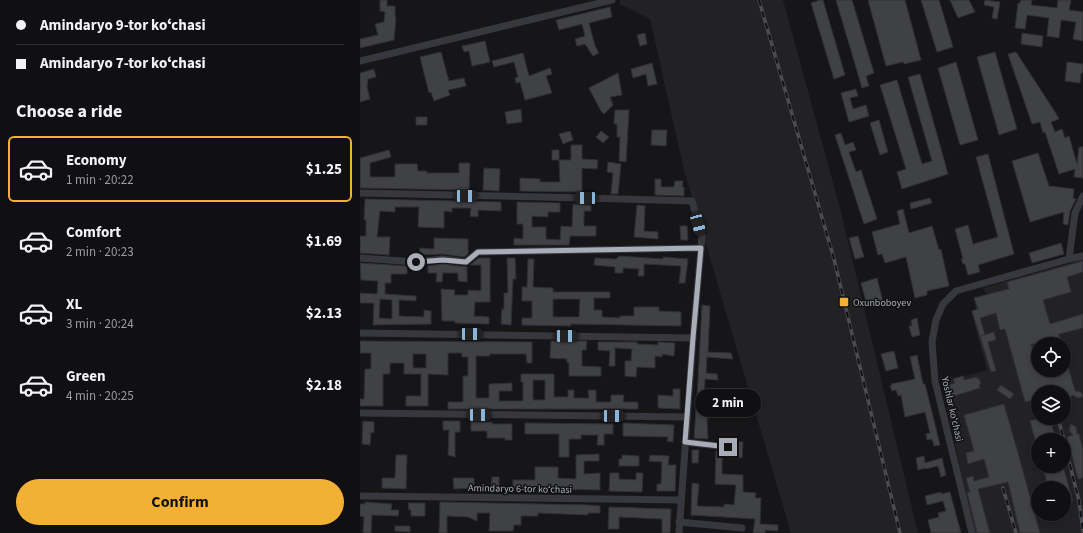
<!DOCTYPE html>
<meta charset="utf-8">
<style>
:root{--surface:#101012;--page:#19191b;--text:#f1f3f6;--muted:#9c9d9f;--line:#303032;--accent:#f2b134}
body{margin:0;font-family:"Source Sans 3",sans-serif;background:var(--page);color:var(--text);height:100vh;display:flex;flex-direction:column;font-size:15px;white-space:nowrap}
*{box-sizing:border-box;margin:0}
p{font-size:13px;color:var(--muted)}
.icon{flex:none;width:22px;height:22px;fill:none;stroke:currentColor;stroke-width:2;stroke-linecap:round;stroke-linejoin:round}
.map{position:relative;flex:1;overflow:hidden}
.side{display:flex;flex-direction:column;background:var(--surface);width:360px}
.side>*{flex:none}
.banner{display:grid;align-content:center;height:88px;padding:0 16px;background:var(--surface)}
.fabs{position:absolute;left:671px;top:337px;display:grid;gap:8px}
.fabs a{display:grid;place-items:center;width:40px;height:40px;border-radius:50%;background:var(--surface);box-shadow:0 2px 6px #0003,0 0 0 1px var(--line);font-size:20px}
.end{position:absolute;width:18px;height:18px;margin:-9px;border:5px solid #a8adb8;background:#111;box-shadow:0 0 0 2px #111}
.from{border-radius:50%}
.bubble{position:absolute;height:28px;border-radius:14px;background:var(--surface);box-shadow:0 2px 6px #0003,0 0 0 1px var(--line);font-size:13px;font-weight:700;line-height:28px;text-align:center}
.car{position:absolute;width:12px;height:24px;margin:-12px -6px;border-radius:5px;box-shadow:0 0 3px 1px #0007;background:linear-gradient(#222 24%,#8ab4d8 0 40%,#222 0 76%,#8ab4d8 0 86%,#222 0)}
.banner b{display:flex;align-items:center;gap:14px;height:38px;font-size:15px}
.banner b+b{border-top:1px solid var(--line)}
.banner i{width:10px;height:10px;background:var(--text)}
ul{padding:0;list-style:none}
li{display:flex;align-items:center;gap:12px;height:66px;margin:0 8px 6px;padding:0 8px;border:2px solid transparent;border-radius:6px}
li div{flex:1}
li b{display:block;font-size:15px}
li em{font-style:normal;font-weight:700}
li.on{border-color:var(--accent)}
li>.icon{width:36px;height:36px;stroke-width:1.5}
h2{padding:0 16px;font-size:18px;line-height:48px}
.cta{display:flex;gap:8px;margin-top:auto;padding:8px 16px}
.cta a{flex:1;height:46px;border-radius:24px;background:var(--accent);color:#111;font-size:16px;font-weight:700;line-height:46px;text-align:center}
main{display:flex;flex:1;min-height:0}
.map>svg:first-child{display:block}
.built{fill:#222225;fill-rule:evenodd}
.building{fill:#404145;stroke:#303034;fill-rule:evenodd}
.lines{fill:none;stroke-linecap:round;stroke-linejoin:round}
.minor{stroke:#37383d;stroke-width:7}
.rail-casing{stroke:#4a4c52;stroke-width:3.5}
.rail{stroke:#111113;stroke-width:2;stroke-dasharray:6;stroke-linecap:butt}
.route{stroke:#a8adb8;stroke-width:5}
.poi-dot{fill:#f2b134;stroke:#111113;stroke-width:1.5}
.labels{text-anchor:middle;stroke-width:3;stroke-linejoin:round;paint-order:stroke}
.poi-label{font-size:10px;fill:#a8adb8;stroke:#111113;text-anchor:start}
.street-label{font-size:10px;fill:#a8adb8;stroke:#111113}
</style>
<main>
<section class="side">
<div class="banner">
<b><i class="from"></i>Amindaryo 9-tor koʻchasi</b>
<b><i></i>Amindaryo 7-tor koʻchasi</b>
</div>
<h2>Choose a ride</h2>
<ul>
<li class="on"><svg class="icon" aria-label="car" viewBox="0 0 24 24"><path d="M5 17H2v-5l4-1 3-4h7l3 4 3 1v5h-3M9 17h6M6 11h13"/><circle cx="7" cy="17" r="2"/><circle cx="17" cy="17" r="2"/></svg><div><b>Economy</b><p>1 min · 20:22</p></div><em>$1.25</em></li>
<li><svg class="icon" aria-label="car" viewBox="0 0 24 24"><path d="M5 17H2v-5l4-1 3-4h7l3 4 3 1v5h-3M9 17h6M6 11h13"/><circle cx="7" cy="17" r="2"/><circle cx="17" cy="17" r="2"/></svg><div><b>Comfort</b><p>2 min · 20:23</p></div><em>$1.69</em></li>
<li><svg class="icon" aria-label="car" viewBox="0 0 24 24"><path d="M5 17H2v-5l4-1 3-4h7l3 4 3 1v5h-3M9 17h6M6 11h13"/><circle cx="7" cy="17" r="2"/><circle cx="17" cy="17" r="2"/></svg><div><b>XL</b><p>3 min · 20:24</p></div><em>$2.13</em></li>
<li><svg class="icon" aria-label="car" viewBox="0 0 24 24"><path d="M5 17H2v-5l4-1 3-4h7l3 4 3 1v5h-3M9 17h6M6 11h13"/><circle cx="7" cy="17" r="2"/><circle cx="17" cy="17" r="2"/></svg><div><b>Green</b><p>4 min · 20:25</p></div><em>$2.18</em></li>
</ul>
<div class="cta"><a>Confirm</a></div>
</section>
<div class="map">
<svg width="723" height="533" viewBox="0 0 723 533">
<rect width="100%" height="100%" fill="#161618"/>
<path class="built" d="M260 0H423L480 208 558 533H431L324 170 290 19 260 4Z
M723 259V533H615L581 382 627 370 611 311 616 309 614 297 626 294 623 288ZM678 344H704V370H678ZM678 392H704V418H678ZM678 440H704V466H678ZM678 488H704V514H678Z"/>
<path class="building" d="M20 0H27V6H35V17H36L34 40 0 48V39L18 35 15 24 24 22 25 12 20 11Z
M460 0H463L485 75 474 79 451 3Z
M476 0H492L514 73 506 76 509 86 502 88Z
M508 0H545L561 60 544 64 543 62 526 66Z
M561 0H579L593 47 577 52Z
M590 0H609L615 12 598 18Z
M625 0 640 2 637 19 632 18 634 7 624 5Z
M661 0H672L671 5 697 8 698 0H711L709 10 723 12V41L713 39 716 22 701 20 699 38 687 36 689 18 667 15 665 29 655 28 658 3H660Z
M250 7 252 17 229 23 235 46 239 53 233 56 225 44 217 46 215 39 225 36 222 24 199 30 196 20Z
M285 33 287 44 280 46 277 35Z
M662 33 683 36 682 47 661 44Z
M125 41 130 62 112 66 109 51 104 52 102 46Z
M81 52 89 81 104 78 106 86 88 90 90 95 74 101 71 92 69 93 60 57Z
M635 52 657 129 639 135 617 57Z
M656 52 697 115 699 119 691 122 695 132 702 129 705 138 709 136 717 164 719 147H723V178L714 177 715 169 699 174 685 132 683 133 680 122 672 124 648 54Z
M163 53 169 76 190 68 192 74 186 76 192 93 165 100 160 82 156 83 155 78 158 77 154 62 134 67 132 61Z
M596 62 618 140 600 145 578 68Z
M707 62 723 64V73H721L720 83 705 81Z
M292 63 297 84 288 86 286 74 273 78 271 69Z
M14 69 16 77 8 79 7 87 10 99 0 102V73Z
M258 73 262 95 250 97 253 105 244 114 241 111 229 88Z
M560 74 588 174 542 189 537 172 546 169 520 85 537 80 562 164 572 161 548 77Z
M496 89 498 96 490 98 493 109 506 105 509 116 489 122 481 93Z
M161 109 162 122 147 124 145 112Z
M255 110H269L266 162 259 161 260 137H257V124H254Z
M56 117H67V125H56Z
M519 120 528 152 520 155 510 123Z
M292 130H307L306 146 291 145Z
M210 131 213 140 203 144 199 134Z
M241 131 249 137 243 143 236 137Z
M481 133 485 145 493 142 496 150 489 152 496 172 501 170 517 219 504 224 475 135Z
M211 145H222V159L238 160 237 169 222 168V192L160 191V178L180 179V182H200L199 160H211Z
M29 150 31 157 10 163V177H35V164H57L58 171H67V173H99V163H110L109 190 0 188V158Z
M192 150H199V160H192Z
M678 153 689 186 714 189 713 198 716 199 710 211 708 225 703 224 704 212 670 222 652 161Z
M628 154 654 254 618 265 620 272 608 275 605 264H603L601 259H603L595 229 608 225 613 244 638 237 616 157Z
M248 162 261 164 258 194H251L253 173 247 172Z
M124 168 140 169 139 191 123 190Z
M295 179H301V187H314L315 181H323L322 187H324V196L295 195Z
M570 198 572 203 551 209 550 203Z
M5 199 141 202V211L118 210V217L110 216 111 208H92V212L84 211V228L58 227 59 207H35V212L20 211 17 237H30L29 255 0 253V236H6V220H4Z
M157 202 200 203V212H188V217L172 216V227H186V239L200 240 201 226 212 227 213 204 231 205V211H224V226H236V236H210L209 245H154V238L163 239V224H157Z
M277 205 285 206 284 231 298 232V239L274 237Z
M543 209 549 233 572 226 579 250 581 249 589 286 567 291V295L555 298 546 257 525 263 522 254 518 255 512 232 540 224 537 211Z
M320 226H327L328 240H321Z
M498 236 504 257 495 259 489 238Z
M74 238 108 239V254L104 257 83 254 60 255V248L74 249Z
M701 243 704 254 672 263 669 253Z
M259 256 303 259V257L328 259 325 283H319L321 266 284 264V276H278L279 269 263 268V273H255V267L234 265 235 258 256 259Z
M119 258H130V302H115L114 316 129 317V324L95 323V321H82L81 289 95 290 94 295H108V290L121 291V265H110Z
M147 258H155L156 279H153L151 325 141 324 142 309H144V293H148Z
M168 259H174L173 287 193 288V292H250V298H234V310H242V317L260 318V316H274V307H299V311L321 312V326L211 324V326L162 325V318H172V301H162V287H167ZM193 299H220L219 317H193Z
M723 261V272L707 277 711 292 683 300 690 324 723 314V328L699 334 701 344H671L678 370H704V359H706L715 391 721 392 723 395 722 397 718 398 712 395 709 401 704 402V392H678V399L665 402 645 329 640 330 636 313 620 318 625 335 621 336 634 332 636 340 628 342 636 371 631 372 612 311 618 309 614 298 649 289 647 282Z
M0 263 47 266V274H31V283H25V294L56 296V301L39 300V316L64 317V310L71 311V324L13 325 14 303H0V293L17 294 18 281 1 280ZM20 299 32 300V319L19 318Z
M83 264 107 267V282L98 281V273H83L82 282H76L77 273H68V266Z
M517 278 523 302 507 306 501 283Z
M342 305 350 306 348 352 371 353 373 359 347 357 346 373 357 374 358 380 345 379 344 400 337 399Z
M557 318 560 335 552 337 549 326H552L551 320Z
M0 341 172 342V363H167L166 354H130V356H116V398H129V384L152 383V391H139V401H163V382H161V374H194V397H208V390H214V398H229L228 390H236V402H251V395H264L263 402H278V409H88V402H103V376H108V357H102V353H88V375L68 374V406H46V396H61V374H44V363H30V374H23V406H0V399H4L5 369H11V353H0ZM53 354H66V368H53ZM173 380H185V400H173Z
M191 341H227L226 350H222V366L241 367V376H209V363H207V359L190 358Z
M238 342H277V344L298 345V342L315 343 314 356 302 354V357L295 356V368L277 367 276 377 265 376V361H271L272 349 255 348V366H249L250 351 238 350Z
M534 351 538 368 526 371 521 354Z
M557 355 563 384H565L580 445 574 446 572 439 567 440 566 434 570 433 565 412 545 417 541 395 538 396 536 390 532 391 530 386H532L531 384 555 379 550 357Z
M603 376 604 380 617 377V379L619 378 621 384 619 385 620 388 587 398 584 386 595 383 593 379Z
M641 385 654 394 650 399 637 390Z
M313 389H320V409L298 408V395L313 396Z
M366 394 372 395 371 405 366 404Z
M644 404 658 453 680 533H660L648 482 618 489 630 533H617L607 492H610L606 478 613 476 614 481 629 477 624 459 608 464 606 453 614 451 604 415Z
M336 410 350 411 347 420 348 439 334 438Z
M681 418H690L696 440H675L670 421Z
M3 421 14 422V433L11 432 10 445 2 444Z
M83 421H100V432H95V457L88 455 89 430H83Z
M111 422H132V424H152V440H145V438H127V431H111Z
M165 423 253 424V434H244V445H237L238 435H221V439H209V457H199V434H165Z
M263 423 314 425 313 442 307 441 308 437 263 436Z
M711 424 716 427 717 434H719L723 449V478L718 479 707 437 713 435 709 430Z
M367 441 383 442 382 458 362 457V474L383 475V492L396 493 395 498H401L400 524 418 525V531L405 530V533H393L395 519 331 515 332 483 339 484 337 506 364 507V504L374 505 376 485 355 484 356 451 368 452 372 450V445Z
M332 450H339L338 463H332Z
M239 454V461H224V474L240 473V490L153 488V480H175V467H198V478L216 479V455Z
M36 455H47L46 489 22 488V478H35Z
M262 455 279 456V466H259V459H262Z
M290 455 309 456 308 465H316L315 491H297V484H301L302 462 289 461Z
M564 456 565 463 582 458 586 475 581 477 578 466 565 469V468L558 470 556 458Z
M682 466H703L713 501 704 504V488H689Z
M250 473H259V479L276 480V473H283L282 492 249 491Z
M132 477H139V488H131Z
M93 478H114V488L94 489Z
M581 492V494L590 492 601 533H571L568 520 579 517 578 513 586 511 583 501 567 505 565 496Z
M5 502 32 504 31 510H39L38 516 12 515 11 533H3L4 517 0 516V504H5Z
M80 502 229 505 240 506V513H228V515L178 513V516H161V525H154L153 531H129L130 513H117V521L108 517 87 516V533H79Z
M48 503H65V516H51V510H49Z
M249 507 311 509 310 533H302V519L259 517V529H248Z
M35 526H50V532L35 531Z"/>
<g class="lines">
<path class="minor" d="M0 61 252 0
M0 193 226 198 332 201 342 235 341 248 333 338 319 533
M0 258 56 262 83 259 106 262 118 252 341 248
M709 259 715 213 723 196
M0 333 333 338
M0 413 327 417
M325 442 368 447
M0 496 321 500
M319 522 382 528
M612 533 575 381 572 342 576 320 583 304 596 291 709 259 723 256"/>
<g class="rail-casing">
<path id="rail" d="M399 0 474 259 540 533
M698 418 704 440
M704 441 719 501 723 531
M643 488 656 533"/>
</g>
<use href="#rail" class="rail"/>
</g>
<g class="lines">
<path class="route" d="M56 262 83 260 106 262 118 252 341 248 333 338 325 442 368 447"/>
</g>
<rect class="poi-dot" x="479" y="297" width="10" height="10" rx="2"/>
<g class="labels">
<g class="poi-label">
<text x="493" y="306">Oxunboboyev</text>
</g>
<g class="street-label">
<text transform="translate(593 409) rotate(77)" y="4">Yoshlar koʻchasi</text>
<text transform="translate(160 488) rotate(1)" y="4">Amindaryo 6-tor koʻchasi</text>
</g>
</g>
</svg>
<div class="fabs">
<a><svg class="icon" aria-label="locate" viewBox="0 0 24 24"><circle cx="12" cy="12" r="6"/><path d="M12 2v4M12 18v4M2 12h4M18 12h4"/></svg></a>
<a><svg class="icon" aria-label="layers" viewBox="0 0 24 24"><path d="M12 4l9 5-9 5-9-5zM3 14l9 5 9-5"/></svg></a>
<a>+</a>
<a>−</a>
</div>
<i class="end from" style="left:56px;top:262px"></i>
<i class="end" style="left:368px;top:447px"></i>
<div class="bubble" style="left:335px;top:389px;width:66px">2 min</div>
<i class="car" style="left:106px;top:196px;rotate:91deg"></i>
<i class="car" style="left:226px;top:198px;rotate:271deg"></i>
<i class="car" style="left:338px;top:224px;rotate:165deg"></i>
<i class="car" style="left:111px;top:334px;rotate:91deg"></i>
<i class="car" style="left:206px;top:336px;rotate:91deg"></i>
<i class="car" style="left:119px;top:415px;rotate:91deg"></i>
<i class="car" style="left:253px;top:416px;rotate:90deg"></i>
</div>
</main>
